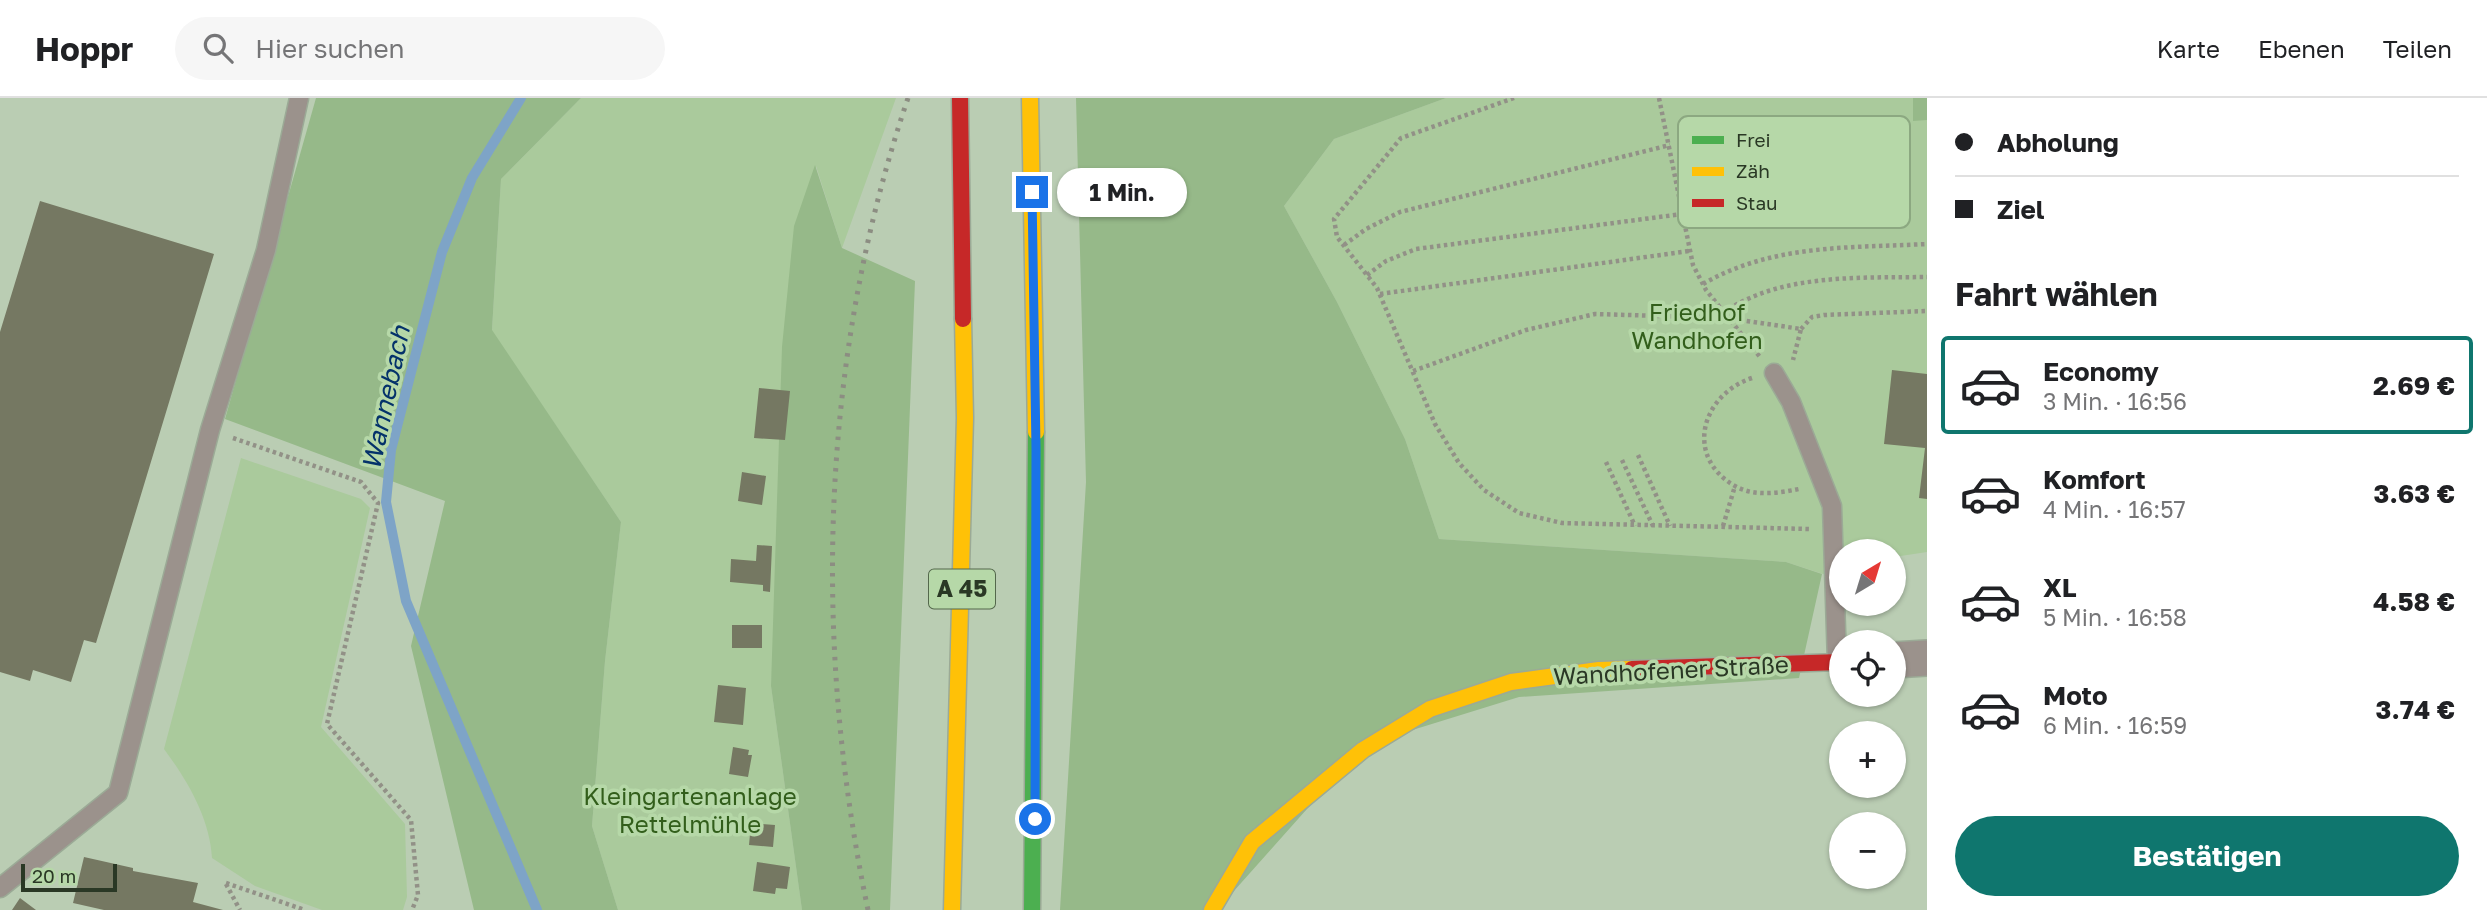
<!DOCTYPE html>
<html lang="de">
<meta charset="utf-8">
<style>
:root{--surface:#fff;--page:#f6f6f6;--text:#202124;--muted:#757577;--line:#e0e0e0;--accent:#0f766e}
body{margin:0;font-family:"Golos Text",sans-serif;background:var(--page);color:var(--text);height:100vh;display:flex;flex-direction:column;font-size:26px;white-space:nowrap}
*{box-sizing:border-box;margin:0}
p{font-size:23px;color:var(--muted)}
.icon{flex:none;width:38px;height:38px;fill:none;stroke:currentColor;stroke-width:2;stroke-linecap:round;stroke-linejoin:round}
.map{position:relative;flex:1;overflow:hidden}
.drawer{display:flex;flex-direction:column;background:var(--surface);width:560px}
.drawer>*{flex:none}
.hud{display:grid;align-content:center;height:154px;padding:0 28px;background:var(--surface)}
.needle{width:46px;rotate:38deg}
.tools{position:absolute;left:1829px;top:441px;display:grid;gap:14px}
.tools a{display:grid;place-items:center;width:77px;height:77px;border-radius:50%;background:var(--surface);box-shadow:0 2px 5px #0004;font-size:35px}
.scale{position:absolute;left:21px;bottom:18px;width:96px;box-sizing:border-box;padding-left:7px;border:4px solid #2a3825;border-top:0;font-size:19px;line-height:24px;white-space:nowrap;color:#2a3825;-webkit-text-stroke:5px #b6d8a8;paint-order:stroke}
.end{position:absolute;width:32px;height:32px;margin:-16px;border:9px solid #1a73e8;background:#fff;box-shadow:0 0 0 4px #fff}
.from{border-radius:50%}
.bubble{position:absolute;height:49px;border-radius:24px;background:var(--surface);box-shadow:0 2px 5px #0004;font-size:23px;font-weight:700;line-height:49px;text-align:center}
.hud b{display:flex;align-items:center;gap:24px;height:66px;font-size:26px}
.hud b+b{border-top:2px solid var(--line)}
.hud i{width:18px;height:18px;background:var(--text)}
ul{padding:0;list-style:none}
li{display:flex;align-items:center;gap:21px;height:98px;margin:0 14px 10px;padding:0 14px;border:4px solid transparent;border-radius:7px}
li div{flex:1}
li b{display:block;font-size:26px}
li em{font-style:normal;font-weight:700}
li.on{border-color:var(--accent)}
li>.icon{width:63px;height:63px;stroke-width:1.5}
h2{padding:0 28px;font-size:32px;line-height:84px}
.primary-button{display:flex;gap:14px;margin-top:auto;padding:14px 28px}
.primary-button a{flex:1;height:80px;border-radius:42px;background:var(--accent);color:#fff;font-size:28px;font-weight:700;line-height:80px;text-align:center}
header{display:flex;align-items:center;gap:42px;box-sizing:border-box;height:98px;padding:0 35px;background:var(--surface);border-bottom:2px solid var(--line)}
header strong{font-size:33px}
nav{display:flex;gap:38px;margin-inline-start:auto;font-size:24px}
.search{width:490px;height:63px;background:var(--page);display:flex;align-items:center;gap:18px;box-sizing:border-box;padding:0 24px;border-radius:38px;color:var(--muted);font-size:26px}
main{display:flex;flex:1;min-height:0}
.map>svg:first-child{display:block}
.green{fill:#aaca9c}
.forest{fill:#96b989}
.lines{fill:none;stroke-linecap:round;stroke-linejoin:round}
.stream{stroke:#7ea4c7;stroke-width:10}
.building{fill:#757862}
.lane-casing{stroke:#9baa96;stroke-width:21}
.street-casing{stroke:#9baa96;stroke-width:38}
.fast-casing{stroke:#9baa96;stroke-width:19}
.slow-casing{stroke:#9baa96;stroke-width:19}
.jam-casing{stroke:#9baa96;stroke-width:19}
.path{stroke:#929187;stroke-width:4.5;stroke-dasharray:3.5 3.5;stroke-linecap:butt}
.lane{stroke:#9b928c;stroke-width:18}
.street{stroke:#9b928c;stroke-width:35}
.fast{stroke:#4caf50;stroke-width:16}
.slow{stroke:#ffc107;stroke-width:16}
.jam{stroke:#c62828;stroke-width:16}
.rail{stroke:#8c8d82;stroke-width:5;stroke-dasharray:3.5 7;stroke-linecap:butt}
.route{stroke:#1a73e8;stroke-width:9}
.labels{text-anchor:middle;stroke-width:7;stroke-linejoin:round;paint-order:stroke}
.shield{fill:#b6d8a8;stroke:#54684c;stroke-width:2}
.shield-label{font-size:23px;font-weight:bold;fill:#2a3825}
.park-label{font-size:24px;fill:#325e1b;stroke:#b6d8a8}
.street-label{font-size:24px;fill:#2a3825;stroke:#b6d8a8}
.water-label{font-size:26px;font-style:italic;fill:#04326a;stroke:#b6d8a8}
.key{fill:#b6d8a8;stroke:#8ca881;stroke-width:2}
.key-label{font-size:19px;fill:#2a3825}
</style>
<header>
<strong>Hoppr</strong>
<div class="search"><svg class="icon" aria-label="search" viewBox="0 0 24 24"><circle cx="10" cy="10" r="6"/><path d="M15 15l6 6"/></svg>Hier suchen</div>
<nav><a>Karte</a><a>Ebenen</a><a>Teilen</a></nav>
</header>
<main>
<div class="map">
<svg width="1927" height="812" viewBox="0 0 1927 812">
<rect width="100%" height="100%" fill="#bacdb3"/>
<path class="green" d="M581 0H896L842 150 816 68 771 588 802 812H618L592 728 605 563 621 424 492 233 501 81Z
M1446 0H1913V22H1927V454L1894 459V453H1841V475L1823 476 1786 464 1439 441 1405 341 1337 204 1284 108 1334 41Z
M241 360 361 401 370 410 321 629 405 726 407 799 403 812H322L255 788 212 760C210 720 187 682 164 651Z"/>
<path class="forest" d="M316 0H581L501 81 492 232 621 424 605 563 592 728 618 812H474L411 548 445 403 225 321Z
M1076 0H1446L1334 41 1284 108 1337 204 1405 341 1439 441 1786 464 1822 476 1799 580 1519 599 1364 647 1217 812H1060L1086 384Z
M1913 0H1927V22L1913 23Z
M815 67 842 150 915 183 890 812H802L771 588 782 249 794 128Z"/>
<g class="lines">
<path class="stream" d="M521 0 472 80 442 154 391 352 386 404 406 503 537 812"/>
</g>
<path class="building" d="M40 103 214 156 96 545 84 542 71 584 33 572 30 583 0 574V234Z
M1892 272 1927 276V401L1919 400 1925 350 1884 346Z
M759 290 790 293 785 342 754 340Z
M742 374 766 378 762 407 738 403Z
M757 447 772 448 770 494 763 493V487L730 484 731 461 756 463Z
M732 527H762V550H732Z
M718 587 746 590 743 627 714 624Z
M733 649 749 652 748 657H752L748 679 729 676Z
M751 725 775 727 773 749 749 747Z
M84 759 133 770V773L198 785 193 804 223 812H104L73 805Z
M757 764 790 769 787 791 776 790 775 796 753 793Z
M20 800 36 812H12Z"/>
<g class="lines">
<g class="lane-casing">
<path id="lane" d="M1774 275 1791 304 1832 408 1837 564
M0 790 118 695 210 332 266 152 299 0"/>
</g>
<g class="street-casing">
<path id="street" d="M1894 562 1927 560"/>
</g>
<g class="fast-casing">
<path id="fast" d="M1032 812 1036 334"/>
</g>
<g class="slow-casing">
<path id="slow" d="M1030 0 1036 334
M952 812 965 320 963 221
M1212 812 1252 744 1363 652 1430 611 1511 584 1599 572 1632 571"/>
</g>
<g class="jam-casing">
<path id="jam" d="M960 0 963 221
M1632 571 1841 564"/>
</g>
<path class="path" d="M1514 0 1401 40 1334 121 1337 139 1377 190 1435 326 1459 365 1484 392 1519 415 1562 425 1810 431
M1659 0 1693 167 1706 192 1760 259
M1682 122 1888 97
M1344 147 1366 131 1400 114 1670 47
M1367 177 1386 163 1416 151 1682 116
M1703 186C1772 146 1849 150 1927 146
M1380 196 1689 153
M1723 215C1780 175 1860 180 1927 179
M1801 231 1812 219 1824 217 1927 213
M1413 273 1526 232 1595 216 1727 220 1801 231 1793 262
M1752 280C1701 297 1684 359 1735 388 1754 399 1779 395 1799 391
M233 340 361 384 378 405 327 626 411 722 418 797 412 812
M1638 357 1670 428
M1622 362 1653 428
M1606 364 1635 428
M1723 428 1735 388
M226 785 305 812
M226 786 240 812"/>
<use href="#lane" class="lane"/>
<use href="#street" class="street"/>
<use href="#fast" class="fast"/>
<use href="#slow" class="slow"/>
<use href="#jam" class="jam"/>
<path class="rail" d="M868 812C812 544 820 260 908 0"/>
</g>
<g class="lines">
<path class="route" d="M1032 94 1036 351 1035 721"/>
</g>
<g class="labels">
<rect class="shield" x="929" y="471.5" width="66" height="39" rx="5"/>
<g class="shield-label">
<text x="962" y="499">A 45</text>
</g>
<g class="park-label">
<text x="1697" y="223">Friedhof<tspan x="1697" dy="28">Wandhofen</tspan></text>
<text x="690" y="707">Kleingartenanlage<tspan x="690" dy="28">Rettelmühle</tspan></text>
</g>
<g class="street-label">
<text transform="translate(1671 573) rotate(-3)" y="8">Wandhofener Straße</text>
</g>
<g class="water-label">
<text transform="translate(386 300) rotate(-78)" y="9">Wannebach</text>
</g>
</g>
<rect x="1678" y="18" width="232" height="112" rx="10" class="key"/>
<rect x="1692" y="38" width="32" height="8" fill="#4caf50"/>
<rect x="1692" y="69" width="32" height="9" fill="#ffc107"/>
<rect x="1692" y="101" width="32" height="8" fill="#c62828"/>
<g class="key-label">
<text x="1736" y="49">Frei</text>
<text x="1736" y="80">Zäh</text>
<text x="1736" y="112">Stau</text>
</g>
</svg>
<div class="tools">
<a><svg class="needle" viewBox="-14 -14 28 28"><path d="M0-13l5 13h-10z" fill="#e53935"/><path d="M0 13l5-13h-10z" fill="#757577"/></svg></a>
<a><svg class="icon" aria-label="locate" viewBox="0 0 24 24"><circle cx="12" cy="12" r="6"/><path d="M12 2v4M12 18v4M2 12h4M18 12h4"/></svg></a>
<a>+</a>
<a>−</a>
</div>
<div class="scale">20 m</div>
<i class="end from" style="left:1035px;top:721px"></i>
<i class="end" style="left:1032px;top:94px"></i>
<div class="bubble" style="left:1057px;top:70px;width:130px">1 Min.</div>
</div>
<section class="drawer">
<div class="hud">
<b><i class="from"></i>Abholung</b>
<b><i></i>Ziel</b>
</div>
<h2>Fahrt wählen</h2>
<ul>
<li class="on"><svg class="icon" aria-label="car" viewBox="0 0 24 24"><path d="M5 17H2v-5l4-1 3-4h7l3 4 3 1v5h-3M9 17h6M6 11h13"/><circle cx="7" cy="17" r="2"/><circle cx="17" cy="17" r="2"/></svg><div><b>Economy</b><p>3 Min. · 16:56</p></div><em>2.69 €</em></li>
<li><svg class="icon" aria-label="car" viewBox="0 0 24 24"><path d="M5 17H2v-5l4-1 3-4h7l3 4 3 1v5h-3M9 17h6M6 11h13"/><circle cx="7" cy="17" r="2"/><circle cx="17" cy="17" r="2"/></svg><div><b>Komfort</b><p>4 Min. · 16:57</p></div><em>3.63 €</em></li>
<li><svg class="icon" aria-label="car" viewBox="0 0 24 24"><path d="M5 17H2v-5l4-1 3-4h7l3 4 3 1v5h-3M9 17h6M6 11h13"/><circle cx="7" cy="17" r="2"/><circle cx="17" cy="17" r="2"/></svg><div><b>XL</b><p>5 Min. · 16:58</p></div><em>4.58 €</em></li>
<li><svg class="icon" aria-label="car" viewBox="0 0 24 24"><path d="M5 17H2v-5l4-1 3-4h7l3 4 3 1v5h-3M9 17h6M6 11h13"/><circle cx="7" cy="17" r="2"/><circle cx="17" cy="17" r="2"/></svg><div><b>Moto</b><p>6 Min. · 16:59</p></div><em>3.74 €</em></li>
</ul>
<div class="primary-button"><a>Bestätigen</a></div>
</section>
</main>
